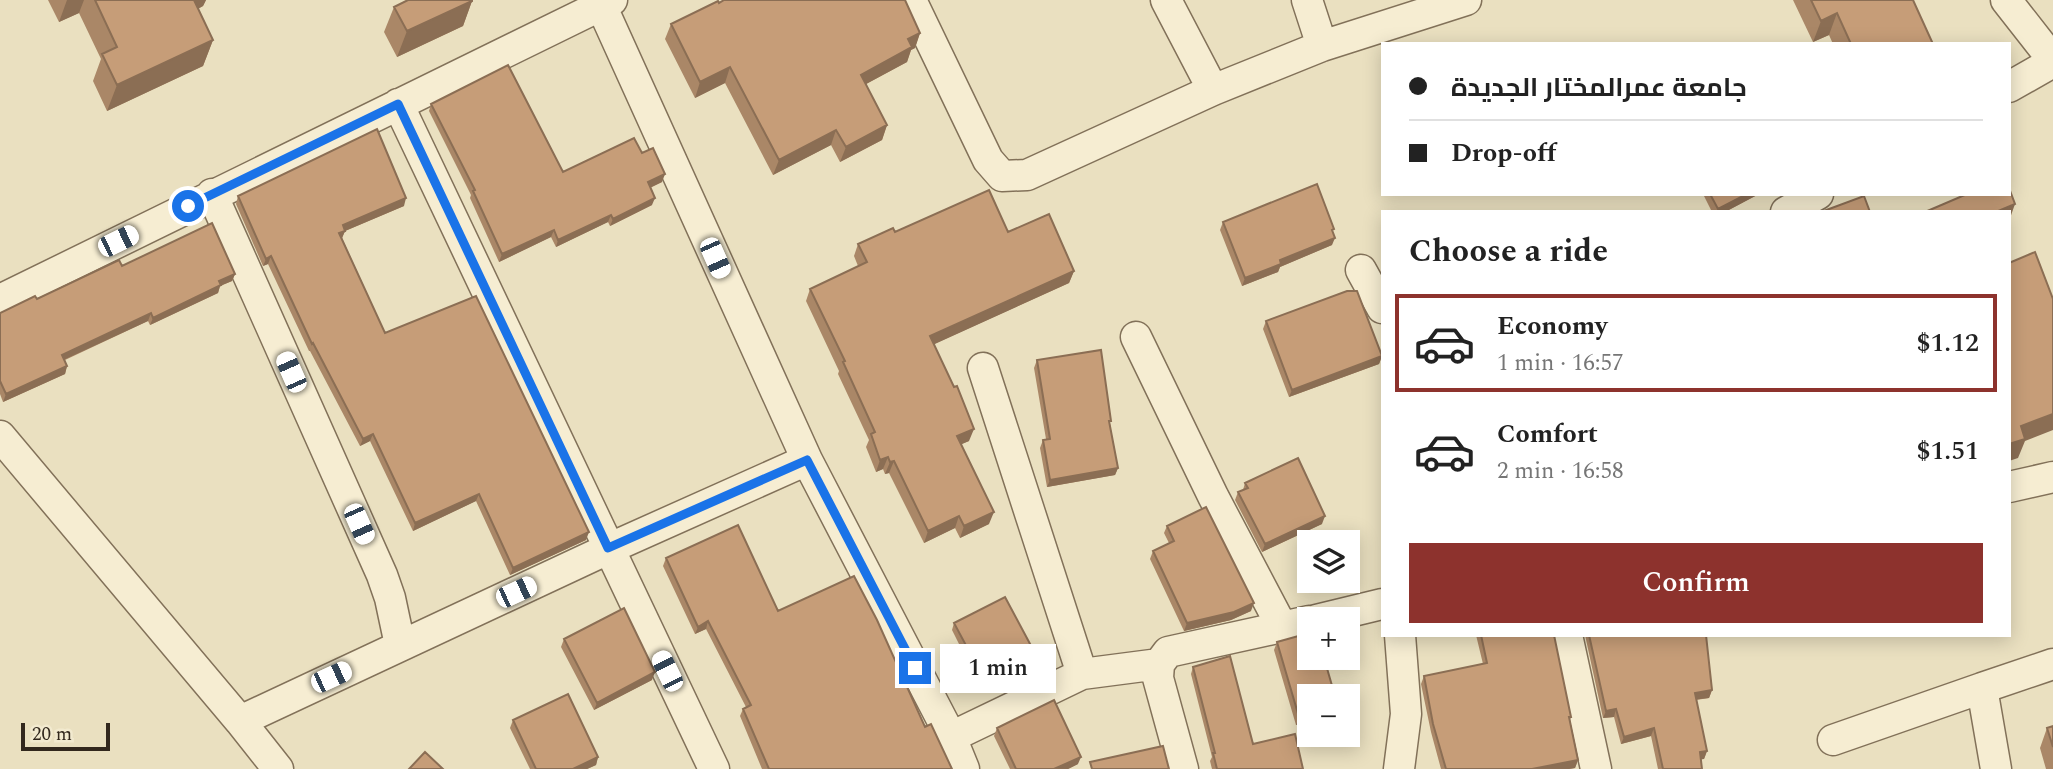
<!DOCTYPE html>
<meta charset="utf-8">
<style>
:root{--surface:#fff;--page:#f6f6f6;--text:#222;--muted:#767676;--line:#e0e0e0;--accent:#8d322d}
body{margin:0;font-family:Spectral,Cairo,serif;background:var(--page);color:var(--text);height:100vh;display:flex;flex-direction:column;font-size:26px;white-space:nowrap}
*{box-sizing:border-box;margin:0}
p{font-size:23px;color:var(--muted)}
.icon{flex:none;width:38px;height:38px;fill:none;stroke:currentColor;stroke-width:2;stroke-linecap:round;stroke-linejoin:round}
.map{position:relative;flex:1;overflow:hidden}
.side{position:absolute;left:1381px;top:210px;width:630px;height:427px;display:flex;flex-direction:column;background:var(--surface);border-radius:0px;box-shadow:0 4px 18px #0003}
.side>*{flex:none}
.banner{position:absolute;left:1381px;top:42px;width:630px;height:154px;border-radius:0px;box-shadow:0 4px 18px #0003;display:grid;align-content:center;height:154px;padding:0 28px;background:var(--surface)}
.controls{position:absolute;left:1297px;top:530px;display:grid;gap:14px}
.controls a{display:grid;place-items:center;width:63px;height:63px;border-radius:0px;background:var(--surface);box-shadow:0 4px 18px #0003;font-size:35px}
.scale{position:absolute;left:21px;bottom:18px;width:89px;box-sizing:border-box;padding-left:7px;border:4px solid #32281d;border-top:0;font-size:19px;line-height:24px;white-space:nowrap;color:#32281d;-webkit-text-stroke:5px #f2eacf;paint-order:stroke}
.end{position:absolute;width:32px;height:32px;margin:-16px;border:9px solid #1a73e8;background:#fff;box-shadow:0 0 0 4px #fff}
.from{border-radius:50%}
.bubble{position:absolute;height:49px;border-radius:0px;background:var(--surface);box-shadow:0 4px 18px #0003;font-size:23px;font-weight:600;line-height:49px;text-align:center}
.car{position:absolute;width:21px;height:42px;margin:-21px -10px;border-radius:9px;box-shadow:0 0 5px 2px #0007;background:linear-gradient(#fff 24%,#345 0 40%,#fff 0 76%,#345 0 86%,#fff 0)}
.banner b{display:flex;align-items:center;gap:24px;height:66px;font-size:26px}
.banner b+b{border-top:2px solid var(--line)}
.banner i{width:18px;height:18px;background:var(--text)}
ul{padding:0;list-style:none}
li{display:flex;align-items:center;gap:21px;height:98px;margin:0 14px 10px;padding:0 14px;border:4px solid transparent;border-radius:0px}
li div{flex:1}
li b{display:block;font-size:26px}
li em{font-style:normal;font-weight:600}
li.active{border-color:var(--accent)}
li>.icon{width:63px;height:63px;stroke-width:1.5}
h2{padding:0 28px;font-size:32px;line-height:84px}
.cta{display:flex;gap:14px;margin-top:auto;padding:14px 28px}
.cta a{flex:1;height:80px;border-radius:0px;background:var(--accent);color:#fff;font-size:28px;font-weight:600;line-height:80px;text-align:center}
.map>svg:first-child{display:block}
.lines{fill:none;stroke-linecap:round;stroke-linejoin:round}
.minor-casing{stroke:#827159;stroke-width:33}
.minor{stroke:#f6edd2;stroke-width:30}
.wall{fill:#aa8767}
.shaded-wall{fill:#8b6e54}
.building{fill:#c69d78;stroke:#8b6e54;stroke-width:2}
.route{stroke:#1a73e8;stroke-width:9}
</style>
<div class="map">
<svg width="2053" height="769" viewBox="0 0 2053 769">
<rect width="100%" height="100%" fill="#eae0c0"/>
<g class="lines">
<g class="minor-casing">
<path id="minor" d="M911 0 988 160 1002 176 1027 175 1213 90 1322 46 1466 0
M1166 0 1213 90
M1307 0 1322 46
M2006 0 2053 60
M2009 87 2053 62
M398 104 714 769
M212 194 382 575 390 598 400 645
M1786 212 1818 194
M1361 270 1382 308
M0 300 612 0
M1136 337 1213 496 1282 627
M983 368 1082 674
M0 436 240 721 608 549 807 460 601 5
M807 460 951 737 1082 674 1159 664
M2009 487 2053 477
M1316 620 1382 604
M1567 635 1596 769
M240 721 278 769
M951 737 964 769
M1833 740 1982 688
M1183 769 1158 678 1159 664 1168 652 1309 621
M1399 769 1406 714 1400 635
M1996 769 1982 688 2053 664"/>
</g>
<use href="#minor" class="minor"/>
</g>
<path class="wall" d="M48 0H206L203 6 198 9 213 40 203 66 107 111 93 81 101 59 79 13 59 22Z
M1793 0H1913L1933 44H1833L1829 35 1813 42Z
M472 1 463 26 397 57 384 32 394 7Z
M719 3 920 33 915 48 911 50 907 62 866 84 887 125 882 140 840 162 831 145 773 175 725 83 695 98 665 39 671 24Z
M431 104 563 172 642 153 662 182 650 188 652 205 610 226 608 222 556 247 551 237 499 262 470 198 471 195 429 111Z
M1703 194H1759L1725 212H1712Z
M238 196 404 206 345 231 342 238 385 333 586 540 510 575 476 501 413 531 370 441 360 446 310 351H309L268 264 263 266 236 204Z
M1223 222 1333 233 1332 245 1280 267 1278 272 1242 286 1220 230Z
M895 232H1008L1074 271 1069 283 934 344 969 441 961 444 989 524 960 538 955 528 924 543 889 473 885 474 883 469 876 472 866 447 869 440 838 374 839 371 806 301 810 289 858 266 854 256 858 244Z
M122 266 235 274 232 281 220 286 218 293 150 325 148 321 65 360 67 366 65 374 3 402 0 394V313Z
M1266 321 1382 356 1379 364 1289 397 1263 329Z
M1037 360 1110 424 1118 468 1115 475 1047 487 1040 448 1043 440 1046 439 1034 368Z
M1245 483 1322 524 1262 552 1235 500 1238 492 1243 490Z
M1167 526 1251 611 1231 620 1184 631 1150 559 1153 551 1169 543 1164 533Z
M666 558 778 611 925 727 952 769H762L740 716 743 709 746 707 706 629 695 634 663 566Z
M954 623 1036 661V676L1014 687 1002 659 974 674 952 630Z
M1476 635H1554L1571 717 1570 720 1578 760 1575 768 1569 769H1441L1431 732 1421 684 1424 676 1483 664Z
M1585 635H1706L1712 690 1709 698 1696 700 1707 751 1704 759H1701L1702 769H1658L1651 736 1621 744 1614 717 1603 718Z
M564 639 652 680 594 710 561 647Z
M1277 642 1309 696V721L1296 725 1274 650Z
M1193 667 1253 744 1303 769H1212L1210 761 1212 757 1191 674Z
M513 720 598 757 596 765 587 769H530L510 728Z
M2053 726V769H2046L2040 748 2047 728Z
M997 728 1078 764 1068 769H1010L994 736Z"/>
<path class="shaded-wall" d="M67 0H84L79 13 59 22Z
M186 0H206L203 6 180 18Z
M472 1 463 26 397 57 407 31Z
M1837 13 1829 35 1813 42 1821 21Z
M920 33 915 48 911 50 907 62 855 90 861 75 908 39Z
M213 40 203 66 107 111 117 85Z
M730 67 725 83 695 98 700 82Z
M887 125 882 140 840 162 846 147Z
M836 130 831 145 773 175 779 160Z
M665 174 662 182 645 190 648 182Z
M1747 194H1759L1725 212H1717L1718 209Z
M406 198 404 206 345 231 342 238 337 241 343 225Z
M655 198 652 205 610 226 613 219Z
M2015 204 2009 221V212H1996Z
M611 215 608 222 556 247 558 240Z
M554 230 551 237 499 262 502 254Z
M1335 238 1332 245 1280 267 1278 272 1242 286 1245 278 1280 260Z
M271 256 268 264 263 266 266 259Z
M1074 271 1069 283 926 348 930 336Z
M235 274 232 281 220 286 218 293 150 325 153 318 219 281Z
M151 313 148 321 59 362 62 355Z
M1382 356 1379 364 1289 397 1292 390Z
M67 366 65 374 3 402 6 394Z
M2053 414V430L2025 441 2018 458 2009 461V444L2021 426Z
M974 429 969 441 953 448 957 436Z
M373 434 370 441 360 446 363 439Z
M888 457 883 469 876 472 880 460Z
M894 461 889 473 885 474 890 462Z
M1118 468 1115 475 1047 487 1050 480Z
M479 494 476 501 413 531 415 523Z
M994 512 989 524 960 538 964 526Z
M959 516 955 528 924 543 928 531Z
M1325 516 1322 524 1262 552 1265 544Z
M589 532 586 540 510 575 513 568Z
M1254 603 1251 611 1231 620 1184 631 1187 623Z
M708 621 706 629 695 634 698 627Z
M1005 652 1002 659 974 674 977 666Z
M1039 669 1036 676 1014 687 1017 680Z
M655 672 652 680 594 710 597 703Z
M1712 690 1709 698 1692 700 1695 693Z
M1616 709 1614 717 1603 718 1606 711Z
M1309 715V721L1296 725 1299 717Z
M1654 728 1651 736 1621 744 1624 737Z
M1707 751 1704 759 1697 760 1700 752Z
M598 757 596 765 587 769H573Z
M1081 757 1078 764 1068 769H1054Z
M1578 760 1575 768 1569 769H1532Z"/>
<path class="building" d="M95 0H194L213 40 117 85 102 54 117 47Z
M408 0H472V1L407 31 394 7Z
M724 0H905L920 33 908 39 912 47 861 75 887 125 846 147 836 130 779 160 730 67 700 82 671 24 718 1 719 3Z
M1811 0H1913L1933 44H1851L1837 13 1821 21Z
M508 65 563 172 634 138 642 153 653 148 665 174 648 182 655 198 613 219 611 215 558 240 554 230 502 254 473 191 475 190 431 104Z
M377 129 406 198 343 225 345 231 339 233 385 333 476 296 589 532 513 568 479 494 415 523 373 434 363 439 313 343 312 344 271 256 266 259 238 196Z
M1317 184 1334 229 1332 230 1335 238 1280 260 1281 264 1245 278 1223 222Z
M2009 188 2015 204 1996 212H1925L1967 194H2009Z
M989 190 1008 232 1049 214 1074 271 930 336 954 387 957 386 974 429 957 436 994 512 964 526 959 516 928 531 894 461 890 462 888 457 880 460 871 434 875 432 843 362 845 361 810 289 867 262 858 244 893 228 895 232Z
M1710 194H1747L1718 209Z
M1864 196 1870 212H1821Z
M212 223 235 274 219 281 221 285 153 318 151 313 62 355 67 366 6 394 0 381V313L35 296 37 299 119 260 122 266Z
M2035 252 2053 299V414L2021 426 2025 439 2009 444V263Z
M1347 291H1357L1382 356 1292 390 1266 321Z
M1101 350 1111 421H1109L1118 468 1050 480 1043 440 1050 439 1037 360Z
M1298 458 1325 516 1265 544 1238 492 1248 488 1245 483Z
M1206 507 1254 603 1234 612 1187 623 1153 551 1174 541 1167 526Z
M738 525 778 611 854 576 877 620 925 727 931 724 952 769H769L743 709 751 705 708 621 698 627 666 558Z
M1005 597 1037 657 1034 658 1039 669 1017 680 1005 652 977 666 954 623Z
M624 608 655 672 597 703 564 639Z
M1309 633V658H1324L1335 696H1309V715L1299 717 1277 642Z
M1481 635H1554L1571 717H1569L1578 760 1532 769H1446L1433 724 1424 676 1487 663Z
M1589 635H1706L1712 690 1695 693 1707 751 1700 752 1702 769H1663L1654 728 1624 737 1616 709 1606 711Z
M1230 656 1253 744 1295 734 1303 769H1217L1213 753H1215L1193 667Z
M568 694 598 757 573 769H536L513 720Z
M1054 700 1081 757 1054 769H1016L997 728Z
M2053 726V747L2047 728Z
M1163 746 1169 769H1092L1090 762Z
M425 752 443 769H409Z"/>
<g class="lines">
<path class="route" d="M188 206 398 104 608 548 807 460 915 668"/>
</g>
</svg>
<div class="controls">
<a><svg class="icon" aria-label="layers" viewBox="0 0 24 24"><path d="M12 4l9 5-9 5-9-5zM3 14l9 5 9-5"/></svg></a>
<a>+</a>
<a>−</a>
</div>
<div class="scale">20 m</div>
<i class="end from" style="left:188px;top:206px"></i>
<i class="end" style="left:915px;top:668px"></i>
<div class="bubble" style="left:940px;top:644px;width:116px">1 min</div>
<i class="car" style="left:118px;top:241px;rotate:64deg"></i>
<i class="car" style="left:715px;top:258px;rotate:156deg"></i>
<i class="car" style="left:291px;top:372px;rotate:336deg"></i>
<i class="car" style="left:359px;top:524px;rotate:156deg"></i>
<i class="car" style="left:516px;top:592px;rotate:65deg"></i>
<i class="car" style="left:667px;top:671px;rotate:334deg"></i>
<i class="car" style="left:331px;top:677px;rotate:65deg"></i>
<div class="banner">
<b><i class="from"></i>جامعة عمرالمختار الجديدة</b>
<b><i></i>Drop-off</b>
</div>
<section class="side">
<h2>Choose a ride</h2>
<ul>
<li class="active"><svg class="icon" aria-label="car" viewBox="0 0 24 24"><path d="M5 17H2v-5l4-1 3-4h7l3 4 3 1v5h-3M9 17h6M6 11h13"/><circle cx="7" cy="17" r="2"/><circle cx="17" cy="17" r="2"/></svg><div><b>Economy</b><p>1 min · 16:57</p></div><em>$1.12</em></li>
<li><svg class="icon" aria-label="car" viewBox="0 0 24 24"><path d="M5 17H2v-5l4-1 3-4h7l3 4 3 1v5h-3M9 17h6M6 11h13"/><circle cx="7" cy="17" r="2"/><circle cx="17" cy="17" r="2"/></svg><div><b>Comfort</b><p>2 min · 16:58</p></div><em>$1.51</em></li>
</ul>
<div class="cta"><a>Confirm</a></div>
</section>
</div>
